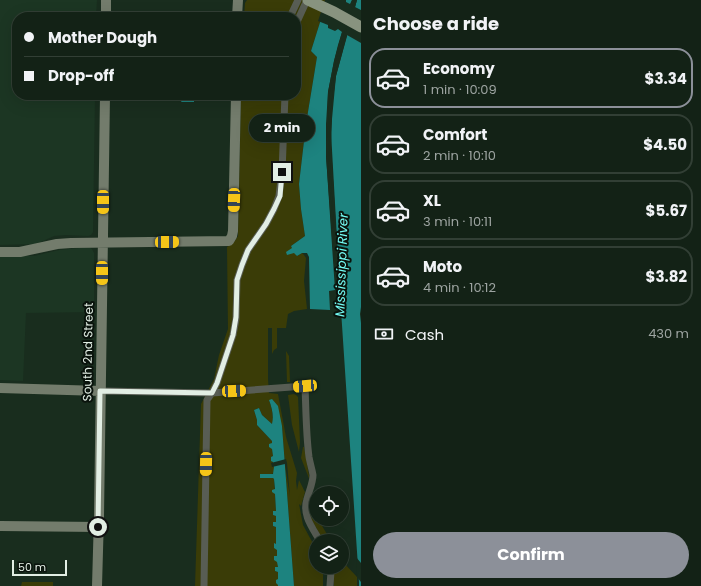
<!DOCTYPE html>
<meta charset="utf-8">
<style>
:root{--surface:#132216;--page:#1c2a1f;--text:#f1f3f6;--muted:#9da4a1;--line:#323f35;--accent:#8c9099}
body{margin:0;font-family:Poppins,sans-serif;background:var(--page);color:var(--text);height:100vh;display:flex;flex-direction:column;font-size:15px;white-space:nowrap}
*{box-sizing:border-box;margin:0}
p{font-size:13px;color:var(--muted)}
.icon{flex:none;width:22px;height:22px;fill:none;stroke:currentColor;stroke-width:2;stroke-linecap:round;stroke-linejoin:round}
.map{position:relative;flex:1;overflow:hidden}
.drawer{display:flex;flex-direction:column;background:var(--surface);width:340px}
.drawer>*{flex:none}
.hud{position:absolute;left:12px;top:12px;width:289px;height:88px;border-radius:16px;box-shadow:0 4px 16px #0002,0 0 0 1px var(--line);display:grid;align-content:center;height:88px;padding:0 12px;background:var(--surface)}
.tools{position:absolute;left:309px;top:486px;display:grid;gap:8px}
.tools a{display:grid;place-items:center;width:40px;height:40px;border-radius:50%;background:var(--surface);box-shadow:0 4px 16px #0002,0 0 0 1px var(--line);font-size:20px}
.scale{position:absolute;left:12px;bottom:10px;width:55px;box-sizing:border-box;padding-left:4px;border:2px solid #e2eee4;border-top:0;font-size:11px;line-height:14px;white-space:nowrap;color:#e2eee4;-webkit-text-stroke:3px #0a130c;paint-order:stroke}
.end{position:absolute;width:18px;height:18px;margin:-9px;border:5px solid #e2eee4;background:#111;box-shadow:0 0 0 2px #111}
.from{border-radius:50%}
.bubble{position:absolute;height:28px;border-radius:14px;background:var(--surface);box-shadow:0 4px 16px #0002,0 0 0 1px var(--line);font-size:13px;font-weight:700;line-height:28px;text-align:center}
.car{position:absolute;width:12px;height:24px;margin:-12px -6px;border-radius:5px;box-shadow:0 0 3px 1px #0007;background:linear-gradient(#f5c518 24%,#345 0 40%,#f5c518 0 76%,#345 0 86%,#f5c518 0)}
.hud b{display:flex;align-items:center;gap:14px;height:38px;font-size:15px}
.hud b+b{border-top:1px solid var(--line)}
.hud i{width:10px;height:10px;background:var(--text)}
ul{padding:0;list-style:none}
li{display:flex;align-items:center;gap:12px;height:60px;margin:0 8px 6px;padding:0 4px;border:2px solid var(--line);border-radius:16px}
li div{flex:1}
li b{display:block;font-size:15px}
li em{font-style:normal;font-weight:700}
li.selected{border-color:var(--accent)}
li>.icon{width:36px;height:36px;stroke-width:1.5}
h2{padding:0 12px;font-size:18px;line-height:48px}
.pay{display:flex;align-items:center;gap:10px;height:44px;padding:0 12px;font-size:15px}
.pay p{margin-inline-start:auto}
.button{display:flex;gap:8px;margin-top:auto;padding:8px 12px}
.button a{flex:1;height:46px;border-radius:24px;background:var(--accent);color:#fff;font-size:16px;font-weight:700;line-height:46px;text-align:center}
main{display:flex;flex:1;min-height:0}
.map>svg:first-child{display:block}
.built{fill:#1c3623}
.green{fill:#3a3c07}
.water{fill:#1d837f}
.pier{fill:#192d1e}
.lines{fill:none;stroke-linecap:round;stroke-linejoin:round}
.street{stroke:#585d54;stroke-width:7}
.secondary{stroke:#737c6c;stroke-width:10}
.primary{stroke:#88937f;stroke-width:11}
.route{stroke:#e2eee4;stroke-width:5}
.labels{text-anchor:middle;stroke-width:4;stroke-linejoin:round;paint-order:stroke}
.street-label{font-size:12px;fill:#e2eee4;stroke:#0a130c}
.water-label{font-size:13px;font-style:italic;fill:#74fbf4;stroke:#0a130c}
</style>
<main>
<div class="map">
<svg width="361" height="586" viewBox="0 0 361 586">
<rect width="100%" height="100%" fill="#192d1e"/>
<path class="built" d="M0 0H97L96 17H17V95H95L93 232 91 235 88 236 66 235 54 236 36 244 0 245Z
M89 247 92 249 94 253V312L26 313 23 381 0 380V256H34L59 250Z"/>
<path class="green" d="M247 0H327L311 51 317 57 306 124 299 184 301 209 305 236 291 246 297 256 302 253 304 255 306 258 304 281 307 309 294 311 288 314 286 328H277V348L274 350 272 354V328H268V379L269 393 278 394 286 437 297 473 296 481 297 490 299 480 305 492 301 506 299 504 303 525 316 549V567H323V586H294L282 426 269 400C272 408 273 415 273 423L272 424 262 415 259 408 254 410 257 420V425L272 441V443L269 447 272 448 273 456 271 457 275 467 274 473 260 478H273L274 479 276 511H273V515L276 516V522H273V526L276 527 278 567 275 568V571L278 572V586H195L201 404 214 379 219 355 228 329 227 247C233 244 235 241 238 236L241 95H296V17H244L245 3Z
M286 351 289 356 290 382H287Z
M294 394 296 395 298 397 300 442 299 452 292 425 288 395Z
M303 447H304L310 481 301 458Z
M309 503 316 516V519H318L331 541H324C318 530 306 516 309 503Z
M342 563H344L357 577V586H334L333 567H342Z
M22 582H53V586H21Z"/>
<path class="water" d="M327 0H352L338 45 334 61 328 92 326 156 335 290 329 291 330 310 310 309 309 257 307 253H302L297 256 294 253 287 255 286 252 292 248 291 246 305 236 301 209 299 184 306 124 317 57 311 51Z
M357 0H361V307L360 314 361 323V586H359V582L341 310 331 132 332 107 336 76Z
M185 95H194V102H181Z
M272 399 278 406 282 426 294 586H278V585L276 583V580L278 579V572L275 571V567H278L277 562 274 560V556H277V550L274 548V543L276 544V527L273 526V522H276V516L273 515V511H276L275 494 272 492V490L275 489 274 479 273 478H260V474H273L274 467 273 462 271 461V457L273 456 272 449 269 447V444L272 443V441L257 425V420L254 410 259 408 262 415 272 424C274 416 272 408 269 400Z"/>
<path class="pier" d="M325 0H346V2L350 4 352 0H354L336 61 330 92 329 106 328 156 337 289 336 292 326 156V124L328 92 334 61 342 32 338 29 335 31 328 28V25L318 21Z
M355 0H357L355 7 361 10V43L347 35 336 76 332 119 331 146 341 310H339L329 146 330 118 334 76Z
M286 459 287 463 290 497 285 464 272 467 271 463Z
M356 557 361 563V582L357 577Z"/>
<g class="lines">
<path class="street" d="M290 17 298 0
M296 24 307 0
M101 391 212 393 305 386C306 410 306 434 309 457 310 463 312 469 313 475 313 483 309 491 307 499 302 515 312 527 320 541
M330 567 331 571 330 586
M204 586 207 400 212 393 217 383 233 335 236 319 237 280 242 265 248 250 266 224 274 209 279 196 282 172 285 95"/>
<path class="secondary" d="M106 17V0
M237 17 238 0
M0 252H20L57 244 71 243 229 241 232 236 233 231 236 95
M0 388 101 391
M0 526 99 527
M97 586 99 516 105 95"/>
<path class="primary" d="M308 0 334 12 361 27"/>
</g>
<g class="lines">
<path class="route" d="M98 527 100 391 212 393 217 383 233 335 236 317 237 280 242 265 248 250 266 224 274 209 280 196 282 172"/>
</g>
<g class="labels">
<g class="street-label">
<text transform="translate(88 352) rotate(-89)" y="4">South 2nd Street</text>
</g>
<g class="water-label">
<text transform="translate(341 265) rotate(-88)" y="5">Mississippi River</text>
</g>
</g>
</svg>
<div class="tools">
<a><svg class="icon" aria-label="locate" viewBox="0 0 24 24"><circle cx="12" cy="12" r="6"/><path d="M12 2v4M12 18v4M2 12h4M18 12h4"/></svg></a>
<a><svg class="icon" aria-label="layers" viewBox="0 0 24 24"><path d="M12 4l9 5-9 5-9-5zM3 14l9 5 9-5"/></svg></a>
</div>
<div class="scale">50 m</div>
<i class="end from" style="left:98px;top:527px"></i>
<i class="end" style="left:282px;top:172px"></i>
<div class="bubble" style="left:249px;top:114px;width:66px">2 min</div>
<i class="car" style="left:234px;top:200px;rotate:182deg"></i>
<i class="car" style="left:103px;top:202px;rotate:180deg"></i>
<i class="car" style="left:167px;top:242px;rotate:89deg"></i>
<i class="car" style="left:102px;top:273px;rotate:180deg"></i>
<i class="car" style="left:305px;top:386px;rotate:265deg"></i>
<i class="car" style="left:234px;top:391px;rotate:87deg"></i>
<i class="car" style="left:206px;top:464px;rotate:181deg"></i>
<div class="hud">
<b><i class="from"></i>Mother Dough</b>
<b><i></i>Drop-off</b>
</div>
</div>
<section class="drawer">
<h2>Choose a ride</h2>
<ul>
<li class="selected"><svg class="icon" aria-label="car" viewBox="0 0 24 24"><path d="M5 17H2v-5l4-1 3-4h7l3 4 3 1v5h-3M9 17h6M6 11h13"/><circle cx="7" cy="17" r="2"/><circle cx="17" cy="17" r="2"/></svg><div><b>Economy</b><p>1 min · 10:09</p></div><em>$3.34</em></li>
<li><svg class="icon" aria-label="car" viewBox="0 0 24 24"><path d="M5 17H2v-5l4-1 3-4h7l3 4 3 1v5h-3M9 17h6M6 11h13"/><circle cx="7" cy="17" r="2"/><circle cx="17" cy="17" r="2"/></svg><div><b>Comfort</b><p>2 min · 10:10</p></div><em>$4.50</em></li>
<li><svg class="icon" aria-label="car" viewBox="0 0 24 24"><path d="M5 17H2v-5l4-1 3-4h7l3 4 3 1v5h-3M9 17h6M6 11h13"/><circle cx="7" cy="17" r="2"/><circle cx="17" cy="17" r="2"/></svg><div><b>XL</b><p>3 min · 10:11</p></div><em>$5.67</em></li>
<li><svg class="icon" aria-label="car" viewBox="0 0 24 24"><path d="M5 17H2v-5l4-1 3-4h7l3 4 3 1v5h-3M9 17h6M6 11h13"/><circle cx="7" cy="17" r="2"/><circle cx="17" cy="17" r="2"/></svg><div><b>Moto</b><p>4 min · 10:12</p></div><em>$3.82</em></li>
</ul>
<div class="pay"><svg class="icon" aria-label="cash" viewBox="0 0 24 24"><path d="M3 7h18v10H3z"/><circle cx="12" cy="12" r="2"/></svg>Cash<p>430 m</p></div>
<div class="button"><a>Confirm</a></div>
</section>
</main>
